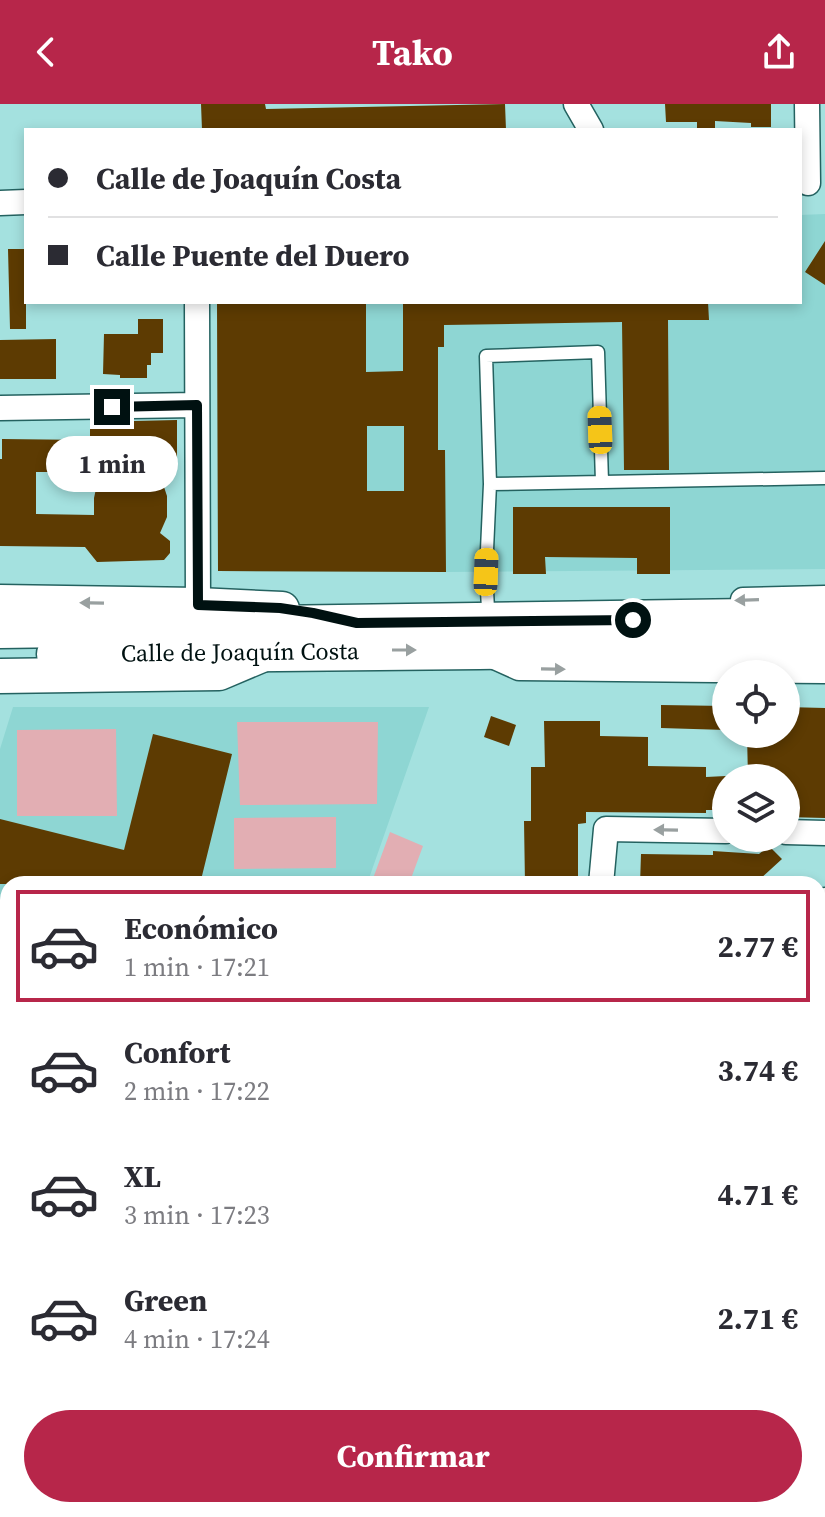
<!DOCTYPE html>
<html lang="es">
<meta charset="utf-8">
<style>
:root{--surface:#fff;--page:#f7f7f7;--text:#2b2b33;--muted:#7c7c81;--line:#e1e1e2;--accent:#b7264a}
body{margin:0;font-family:"Source Serif 4",serif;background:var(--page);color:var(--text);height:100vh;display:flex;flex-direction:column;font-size:30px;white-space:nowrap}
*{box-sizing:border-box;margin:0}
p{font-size:26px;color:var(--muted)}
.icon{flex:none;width:44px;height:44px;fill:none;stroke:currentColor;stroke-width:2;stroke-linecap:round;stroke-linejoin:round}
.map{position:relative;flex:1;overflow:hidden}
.side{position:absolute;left:0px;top:772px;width:826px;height:642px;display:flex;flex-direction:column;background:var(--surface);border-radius:24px 24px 0 0;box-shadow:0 4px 12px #0003}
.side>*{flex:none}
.banner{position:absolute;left:24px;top:24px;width:778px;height:176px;border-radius:0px;box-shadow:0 4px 12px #0003;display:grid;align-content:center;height:176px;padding:0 24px;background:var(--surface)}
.controls{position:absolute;left:712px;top:556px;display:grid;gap:16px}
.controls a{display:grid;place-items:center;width:88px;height:88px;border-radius:50%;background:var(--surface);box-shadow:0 4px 12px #0003;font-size:40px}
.end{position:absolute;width:36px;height:36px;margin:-18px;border:10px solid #011;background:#fff;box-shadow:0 0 0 4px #fff}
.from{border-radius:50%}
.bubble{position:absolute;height:56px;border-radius:28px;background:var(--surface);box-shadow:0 4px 12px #0003;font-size:26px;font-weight:700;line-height:56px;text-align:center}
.car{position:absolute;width:24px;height:48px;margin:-24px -12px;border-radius:10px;box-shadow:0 0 6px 2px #0007;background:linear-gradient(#f5c518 24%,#345 0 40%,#f5c518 0 76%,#345 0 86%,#f5c518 0)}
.banner b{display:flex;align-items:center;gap:28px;height:76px;font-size:30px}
.banner b+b{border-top:2px solid var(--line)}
.banner i{width:20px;height:20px;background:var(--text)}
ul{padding:14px 0 0;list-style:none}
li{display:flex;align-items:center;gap:24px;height:112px;margin:0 16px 12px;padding:0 8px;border:4px solid transparent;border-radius:0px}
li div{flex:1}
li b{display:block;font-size:30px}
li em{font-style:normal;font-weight:700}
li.on{border-color:var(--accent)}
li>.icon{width:72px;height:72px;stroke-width:1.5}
.button{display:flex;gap:16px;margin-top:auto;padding:16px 24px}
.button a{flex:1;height:92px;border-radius:48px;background:var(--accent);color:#fff;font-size:32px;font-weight:700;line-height:92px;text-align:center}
header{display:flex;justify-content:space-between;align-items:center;height:104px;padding:0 24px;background:var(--accent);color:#fff;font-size:36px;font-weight:700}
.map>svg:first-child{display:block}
.built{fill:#8ed6d3}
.green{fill:#e2aeb3}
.building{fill:#5d3b02;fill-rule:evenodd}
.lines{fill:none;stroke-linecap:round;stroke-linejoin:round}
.lane-casing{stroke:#246260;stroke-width:15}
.street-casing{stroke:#246260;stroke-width:27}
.secondary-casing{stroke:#246260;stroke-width:37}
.primary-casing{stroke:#246260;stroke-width:41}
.lane{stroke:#fff;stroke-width:12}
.street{stroke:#fff;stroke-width:24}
.secondary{stroke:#fff;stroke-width:34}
.primary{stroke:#fff;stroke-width:38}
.oneway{fill:#99a0a0}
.route{stroke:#011;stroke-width:10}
.labels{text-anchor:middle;stroke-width:8;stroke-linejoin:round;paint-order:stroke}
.street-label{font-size:24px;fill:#011;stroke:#a4e1df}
</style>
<header><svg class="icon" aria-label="back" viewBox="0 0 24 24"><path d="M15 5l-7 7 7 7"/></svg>Tako<svg class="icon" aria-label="share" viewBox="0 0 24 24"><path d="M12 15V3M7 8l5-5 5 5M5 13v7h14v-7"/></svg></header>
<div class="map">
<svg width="825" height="1413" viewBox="0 0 825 1413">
<rect width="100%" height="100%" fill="#a4e1df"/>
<path class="built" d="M825 110V465L446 468 218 467 217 198H800V111Z
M13 603H429L367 780H8V798L0 796V645Z"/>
<path class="green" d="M237 618H378L377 700 240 701Z
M116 625 117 712H17V626Z
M336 713V764L234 765V714Z
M390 728 423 742 409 780H371Z"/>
<path class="building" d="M201 0H265L266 5 505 0 506 26H202Z
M665 0H771V23H751V19L715 17V25L697 26V18H666Z
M825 137V181L805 168Z
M8 145H26V225H10Z
M217 198H366V268L403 267V198H708L709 216H668L669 366H624L622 218 444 221V243H438V346H445L446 468 218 467ZM367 322H404V387H367Z
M138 215H163V249H151V261H147V274H120V271L103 270 104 230H138Z
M56 235V275H0V236Z
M177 316V359L161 374 167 392V413L160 429 170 437V449L164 456 97 458 85 443 0 442V355H2V335L90 336V318ZM62 346 99 371 94 394V411L36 410V368H62Z
M513 403H670V470H637V454L545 453 546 470H513Z
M661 601 726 602V626L661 624Z
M786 603 825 604V714L786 713V674H748L747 630H786Z
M491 612 516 621 509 642 484 633Z
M544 617H600V632L648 633V662L706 663V673L726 672V706H706V709L586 708V719L578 720V780H525L524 717H531V663H545Z
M153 630 232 650 200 780H0V715L124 746Z
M769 742 782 755 759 776 728 774V780H640L641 750 713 751V747L759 750Z"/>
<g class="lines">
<g class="lane-casing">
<path id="lane" d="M490 380 486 252 598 248 602 378
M488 505 486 468 490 380 825 374"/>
</g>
<g class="street-casing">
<path id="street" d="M576 0 591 26
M807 0 808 79
M0 99 26 98
M197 198 198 501
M0 304 197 301
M743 496 825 494
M488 550 519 564 825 567
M786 728 825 729
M601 780 606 725 726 727
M818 815 825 796
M0 817 8 819
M0 1061 8 1063
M0 1290 8 1291
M66 1413V1406
M582 1413 585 1406"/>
</g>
<g class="secondary-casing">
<path id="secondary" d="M0 498 198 501 282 505
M0 572 219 569 264 550"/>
</g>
<g class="primary-casing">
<g id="primary">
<path d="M0 525 749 514 825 515"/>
<path id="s1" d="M56 550 479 546 751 541 825 542"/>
</g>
</g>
<use href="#lane" class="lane"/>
<use href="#street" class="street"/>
<use href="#secondary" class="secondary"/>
<use href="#primary" class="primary"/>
</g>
<defs><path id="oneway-solid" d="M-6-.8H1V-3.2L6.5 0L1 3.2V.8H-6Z" transform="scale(2)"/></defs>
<g class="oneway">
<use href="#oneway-solid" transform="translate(747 496) rotate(178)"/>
<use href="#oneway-solid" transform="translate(92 499) rotate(-179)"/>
<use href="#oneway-solid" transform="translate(404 546)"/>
<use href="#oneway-solid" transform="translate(553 565) rotate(1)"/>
<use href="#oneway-solid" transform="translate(666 726) rotate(-179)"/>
</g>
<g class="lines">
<path class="route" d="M112 303 197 301 198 501 280 504 313 509 357 519 633 516"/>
</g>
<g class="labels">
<g class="street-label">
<text dy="8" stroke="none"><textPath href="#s1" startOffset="184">Calle de Joaquín Costa</textPath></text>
</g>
</g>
</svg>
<div class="controls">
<a><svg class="icon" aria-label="locate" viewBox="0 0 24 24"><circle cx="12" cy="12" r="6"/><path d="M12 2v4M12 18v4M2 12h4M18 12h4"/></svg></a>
<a><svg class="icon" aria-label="layers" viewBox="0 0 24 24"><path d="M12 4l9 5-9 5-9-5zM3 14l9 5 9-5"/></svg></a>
</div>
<i class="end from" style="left:633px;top:516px"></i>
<i class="end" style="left:112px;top:303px"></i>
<div class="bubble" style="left:46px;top:332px;width:132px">1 min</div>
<i class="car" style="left:600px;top:326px;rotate:358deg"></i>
<i class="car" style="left:486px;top:468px;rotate:2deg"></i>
<div class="banner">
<b><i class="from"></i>Calle de Joaquín Costa</b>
<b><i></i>Calle Puente del Duero</b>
</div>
<section class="side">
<ul>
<li class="on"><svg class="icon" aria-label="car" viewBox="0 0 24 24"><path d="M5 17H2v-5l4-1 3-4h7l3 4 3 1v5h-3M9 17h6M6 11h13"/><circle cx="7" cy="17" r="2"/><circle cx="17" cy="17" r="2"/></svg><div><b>Económico</b><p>1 min · 17:21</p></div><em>2.77 €</em></li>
<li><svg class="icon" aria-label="car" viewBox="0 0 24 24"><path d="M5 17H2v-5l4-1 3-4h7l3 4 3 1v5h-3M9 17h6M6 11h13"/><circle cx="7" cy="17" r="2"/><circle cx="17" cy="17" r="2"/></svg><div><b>Confort</b><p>2 min · 17:22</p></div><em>3.74 €</em></li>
<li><svg class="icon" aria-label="car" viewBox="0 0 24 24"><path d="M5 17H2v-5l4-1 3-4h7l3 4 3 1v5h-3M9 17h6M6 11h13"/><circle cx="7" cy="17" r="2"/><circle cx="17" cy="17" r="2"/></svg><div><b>XL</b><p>3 min · 17:23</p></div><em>4.71 €</em></li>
<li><svg class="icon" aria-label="car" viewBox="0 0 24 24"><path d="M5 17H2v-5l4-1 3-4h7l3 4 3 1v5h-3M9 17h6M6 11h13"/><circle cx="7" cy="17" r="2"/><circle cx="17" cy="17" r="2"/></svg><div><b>Green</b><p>4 min · 17:24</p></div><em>2.71 €</em></li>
</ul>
<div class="button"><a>Confirmar</a></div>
</section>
</div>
